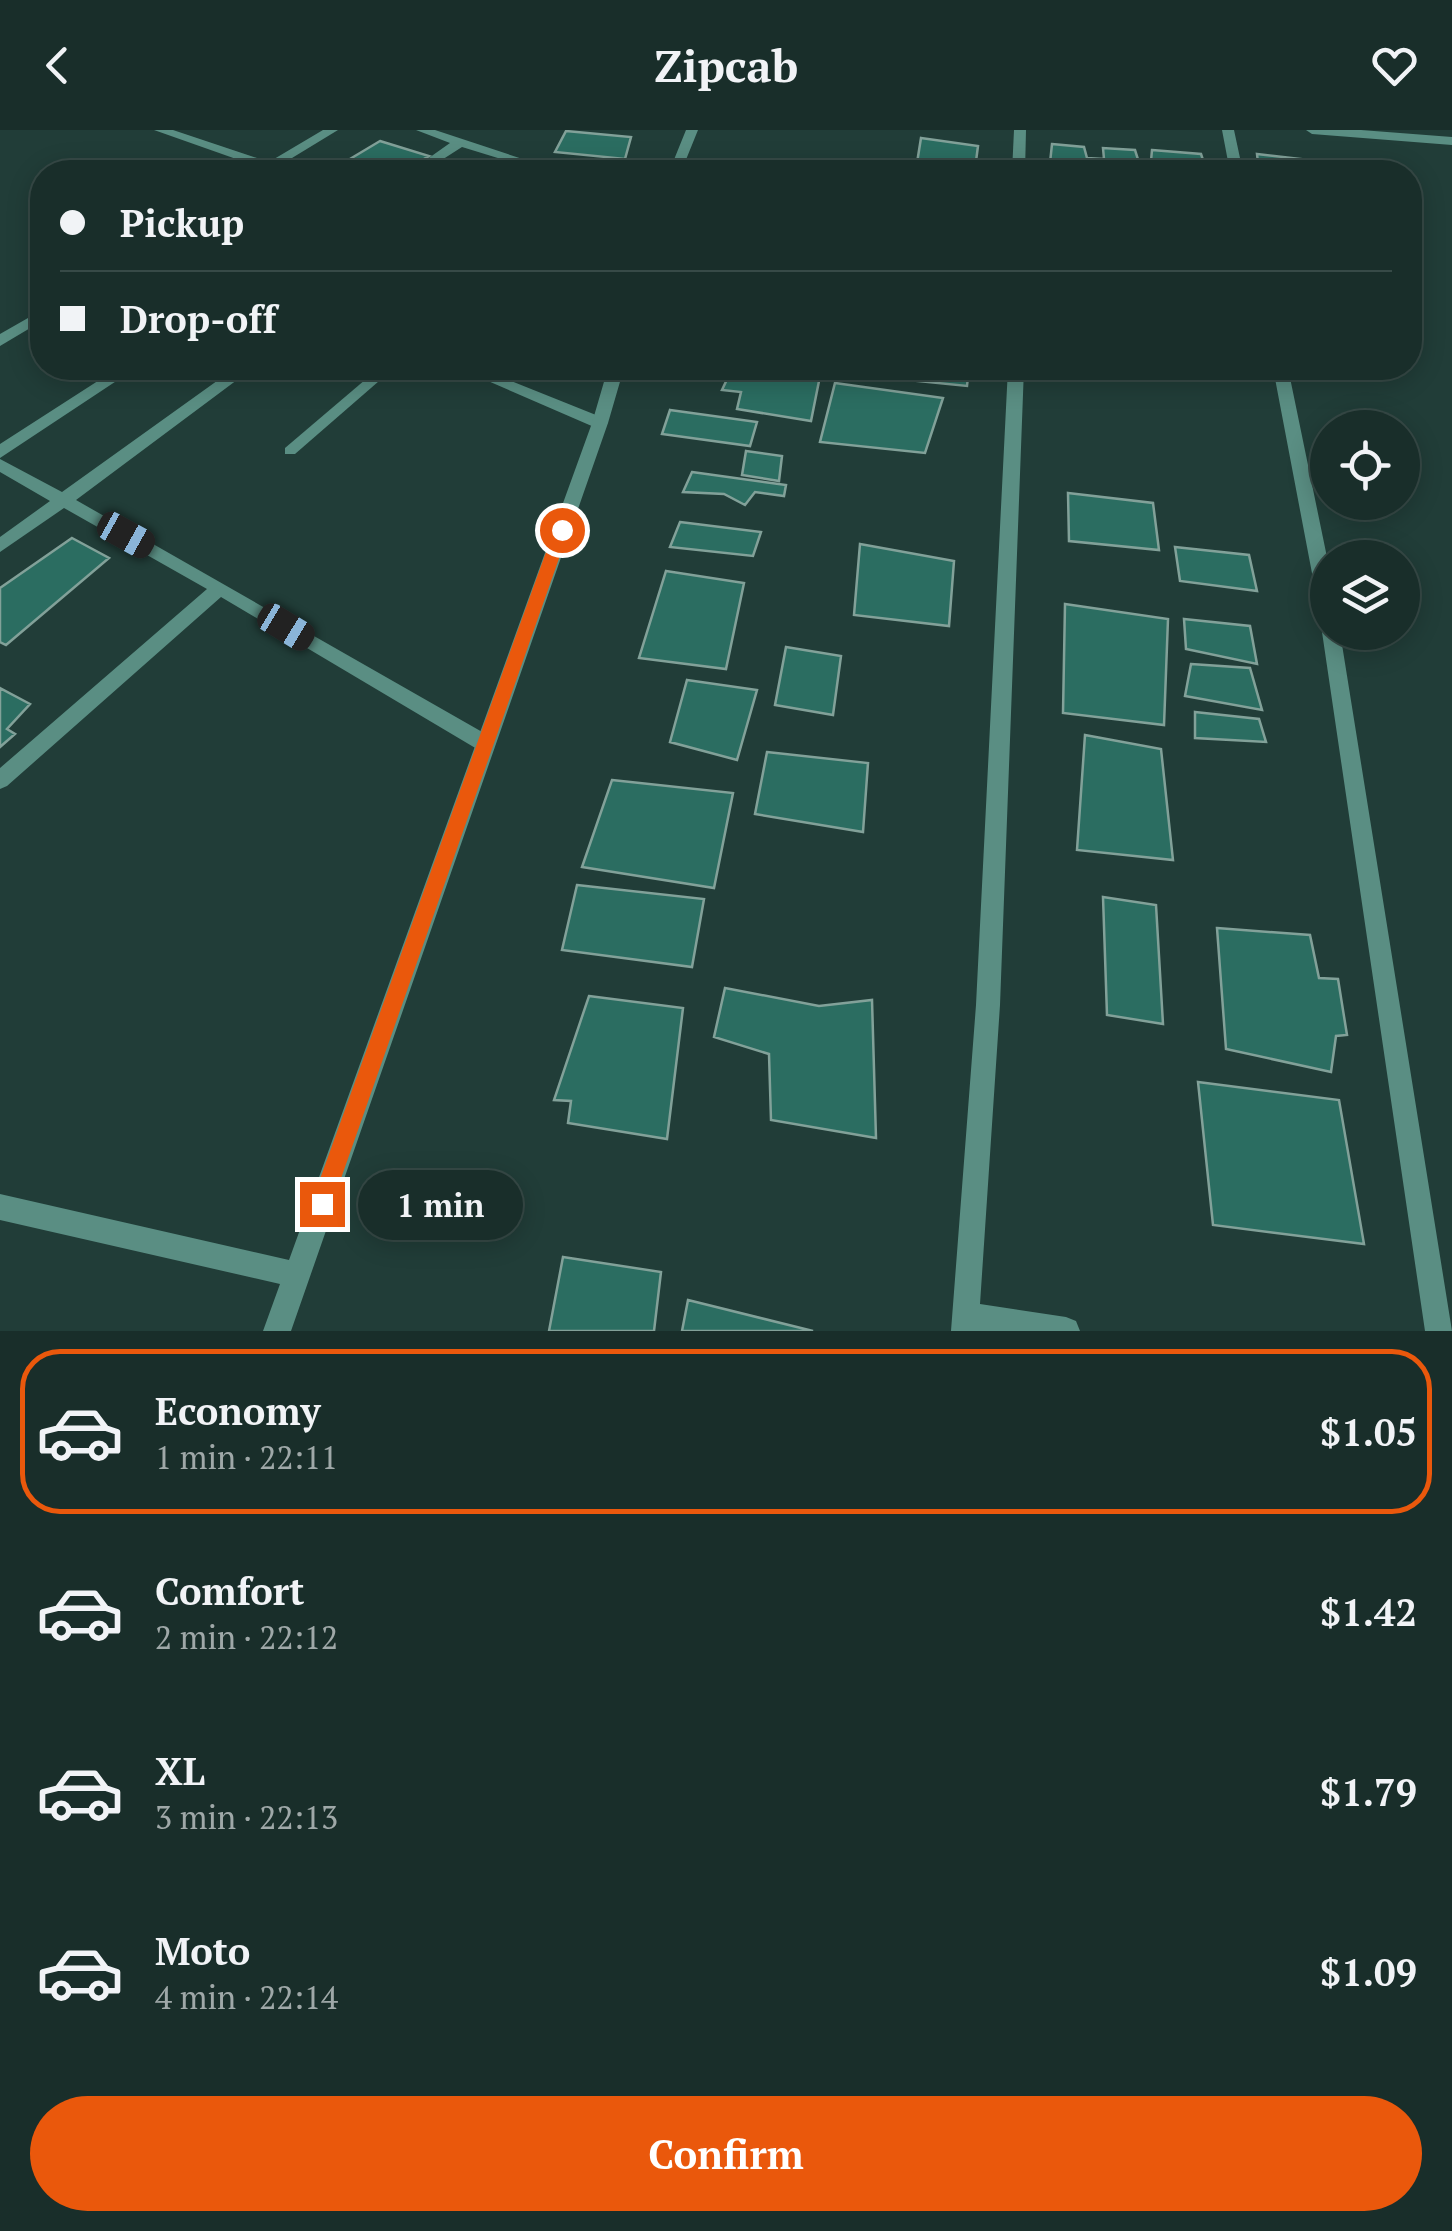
<!DOCTYPE html>
<meta charset="utf-8">
<style>
:root{--surface:#192e2a;--page:#263a36;--text:#f1f3f6;--muted:#9fa8a8;--line:#374a47;--accent:#ea580c}
body{margin:0;font-family:"PT Serif",serif;background:var(--page);color:var(--text);height:100vh;display:flex;flex-direction:column;font-size:38px;white-space:nowrap}
*{box-sizing:border-box;margin:0}
p{font-size:32px;color:var(--muted)}
.icon{flex:none;width:55px;height:55px;fill:none;stroke:currentColor;stroke-width:2;stroke-linecap:round;stroke-linejoin:round}
.map{position:relative;height:1201px;overflow:hidden}
.drawer{display:flex;flex-direction:column;background:var(--surface);flex:1}
.drawer>*{flex:none}
.top-card{position:absolute;left:30px;top:30px;width:1392px;height:220px;border-radius:40px;box-shadow:0 5px 25px #0003,0 0 0 2px var(--line);display:grid;align-content:center;height:220px;padding:0 30px;background:var(--surface)}
.buttons{position:absolute;left:1310px;top:280px;display:grid;gap:20px}
.buttons a{display:grid;place-items:center;width:110px;height:110px;border-radius:50%;background:var(--surface);box-shadow:0 5px 25px #0003,0 0 0 2px var(--line);font-size:50px}
.end{position:absolute;width:45px;height:45px;margin:-22px;border:12px solid #ea580c;background:#fff;box-shadow:0 0 0 5px #fff}
.from{border-radius:50%}
.bubble{position:absolute;height:70px;border-radius:35px;background:var(--surface);box-shadow:0 5px 25px #0003,0 0 0 2px var(--line);font-size:32px;font-weight:600;line-height:70px;text-align:center}
.car{position:absolute;width:30px;height:60px;margin:-30px -15px;border-radius:12px;box-shadow:0 0 8px 2px #0007;background:linear-gradient(#222 24%,#8ab4d8 0 40%,#222 0 76%,#8ab4d8 0 86%,#222 0)}
.top-card b{display:flex;align-items:center;gap:35px;height:95px;font-size:38px}
.top-card b+b{border-top:2px solid var(--line)}
.top-card i{width:25px;height:25px;background:var(--text)}
ul{padding:18px 0 0;list-style:none}
li{display:flex;align-items:center;gap:30px;height:165px;margin:0 20px 15px;padding:0 10px;border:5px solid transparent;border-radius:40px}
li div{flex:1}
li b{display:block;font-size:38px}
li em{font-style:normal;font-weight:600}
li.selected{border-color:var(--accent)}
li>.icon{width:90px;height:90px;stroke-width:1.5}
.action{display:flex;gap:20px;margin-top:auto;padding:20px 30px}
.action a{flex:1;height:115px;border-radius:60px;background:var(--accent);color:#fff;font-size:40px;font-weight:600;line-height:115px;text-align:center}
header{display:flex;justify-content:space-between;align-items:center;height:130px;padding:0 30px;background:var(--surface);font-size:45px;font-weight:600}
.map>svg:first-child{display:block}
.building{fill:#2b6d61;stroke:#82a199;stroke-width:2.5}
.lines{fill:none;stroke-linecap:round;stroke-linejoin:round}
.service{fill:#5a8e83;fill-rule:evenodd}
.minor{fill:#5a8e83;fill-rule:evenodd}
.tertiary{fill:#5a8e83;fill-rule:evenodd}
.route{fill:#ea580c}
</style>
<header><svg class="icon" aria-label="back" viewBox="0 0 24 24"><path d="M15 5l-7 7 7 7"/></svg>Zipcab<svg class="icon" aria-label="heart" viewBox="0 0 24 24"><path d="M12 20l-8-8c-3-5 5-10 8-4 3-6 11-1 8 4z"/></svg></header>
<div class="map">
<svg width="1452" height="1201" viewBox="0 0 1452 1201">
<rect width="100%" height="100%" fill="#213d38"/>
<path class="building" d="M566 1 631 7 625 29 555 22Z
M921 8 978 16 975 39 917 33Z
M380 11 429 26 401 42H353L335 38Z
M1052 14 1084 17 1087 28 1104 29 1103 18 1135 20 1142 42H1049Z
M1152 20 1201 24 1207 42H1150Z
M1257 24 1369 37 1370 42H1259Z
M910 238H969L967 256 907 250Z
M730 243 819 251 811 291 737 279 741 262 722 260Z
M835 253 943 268 925 323 820 312Z
M670 280 757 292 750 316 662 304Z
M746 321 782 326 779 351 742 345Z
M692 342 786 355 784 366 755 362 745 375 724 364 683 362Z
M1068 363 1153 373 1159 420 1069 411Z
M680 392 761 402 753 426 670 417Z
M72 408 109 428 6 515 0 512V458Z
M860 414 954 431 949 496 854 485Z
M1175 417 1249 425 1257 461 1180 451Z
M666 441 744 453 726 539 639 528Z
M1065 474 1168 489 1164 595 1063 583Z
M1184 489 1250 496 1257 534 1186 519Z
M786 517 841 526 833 585 775 575Z
M1191 534 1250 538 1262 580 1185 566Z
M687 550 757 560 737 630 670 612Z
M0 558 30 574 7 599 15 604 0 617Z
M1195 582 1259 589 1266 612 1195 608Z
M1085 605 1161 619 1173 730 1077 720Z
M767 622 868 633 863 702 755 684Z
M612 650 733 663 714 758 582 737Z
M577 755 704 769 692 837 562 820Z
M1103 767 1156 775 1163 894 1107 885Z
M1217 798 1310 805 1319 848 1338 849 1347 905 1336 906 1331 942 1226 919Z
M725 858 819 876 872 870 876 1008 771 990 769 924 714 907Z
M589 866 683 878 667 1009 568 993 571 971 554 970Z
M1198 952 1339 970 1364 1114 1213 1095Z
M563 1127 661 1142 654 1201H549Z
M688 1170 813 1201H682Z"/>
<g class="lines">
<path class="service" d="M379 238H394L295 324H285V318Z"/>
<path class="minor" d="M154 0H173L269 32 323 0H338L269 42H254L259 37Z
M416 0H435L562 42H543L462 17 423 42H409L450 13Z
M1014 0H1026L1025 42H1012Z
M1222 0H1234L1243 42H1230Z
M42 180V191L0 216V204Z
M118 238H136L0 328V314Z
M235 238H253L76 370 491 607 494 613 491 619H477L221 467 7 656 0 659V638L207 459 64 378 0 422V407L50 371 0 342V329L62 362Z
M458 238H479L606 289 608 293 600 298 594 297Z
M1008 238H1024L1000 875 980 1174 1066 1187 1076 1191 1080 1201H951L976 875Z
M1273 238H1288L1328 432V487L1319 480Z
M1328 496V502H1340L1452 1201H1425L1322 502Z"/>
<path class="tertiary" d="M686 0H698L681 42H669Z
M1306 0H1361L1452 7V15L1312 4Z
M608 238H624L608 293 291 1201H263L280 1154 0 1090V1064L289 1130 592 293Z"/>
</g>
<path class="route" d="M562 395 569 400 332 1074 329 1082 322 1085 314 1082 311 1074 554 400Z"/>
</svg>
<div class="buttons">
<a><svg class="icon" aria-label="locate" viewBox="0 0 24 24"><circle cx="12" cy="12" r="6"/><path d="M12 2v4M12 18v4M2 12h4M18 12h4"/></svg></a>
<a><svg class="icon" aria-label="layers" viewBox="0 0 24 24"><path d="M12 4l9 5-9 5-9-5zM3 14l9 5 9-5"/></svg></a>
</div>
<i class="end from" style="left:562px;top:400px"></i>
<i class="end" style="left:322px;top:1074px"></i>
<div class="bubble" style="left:358px;top:1040px;width:165px">1 min</div>
<i class="car" style="left:126px;top:405px;rotate:119deg"></i>
<i class="car" style="left:286px;top:497px;rotate:121deg"></i>
<div class="top-card">
<b><i class="from"></i>Pickup</b>
<b><i></i>Drop-off</b>
</div>
</div>
<section class="drawer">
<ul>
<li class="selected"><svg class="icon" aria-label="car" viewBox="0 0 24 24"><path d="M5 17H2v-5l4-1 3-4h7l3 4 3 1v5h-3M9 17h6M6 11h13"/><circle cx="7" cy="17" r="2"/><circle cx="17" cy="17" r="2"/></svg><div><b>Economy</b><p>1 min · 22:11</p></div><em>$1.05</em></li>
<li><svg class="icon" aria-label="car" viewBox="0 0 24 24"><path d="M5 17H2v-5l4-1 3-4h7l3 4 3 1v5h-3M9 17h6M6 11h13"/><circle cx="7" cy="17" r="2"/><circle cx="17" cy="17" r="2"/></svg><div><b>Comfort</b><p>2 min · 22:12</p></div><em>$1.42</em></li>
<li><svg class="icon" aria-label="car" viewBox="0 0 24 24"><path d="M5 17H2v-5l4-1 3-4h7l3 4 3 1v5h-3M9 17h6M6 11h13"/><circle cx="7" cy="17" r="2"/><circle cx="17" cy="17" r="2"/></svg><div><b>XL</b><p>3 min · 22:13</p></div><em>$1.79</em></li>
<li><svg class="icon" aria-label="car" viewBox="0 0 24 24"><path d="M5 17H2v-5l4-1 3-4h7l3 4 3 1v5h-3M9 17h6M6 11h13"/><circle cx="7" cy="17" r="2"/><circle cx="17" cy="17" r="2"/></svg><div><b>Moto</b><p>4 min · 22:14</p></div><em>$1.09</em></li>
</ul>
<div class="action"><a>Confirm</a></div>
</section>
